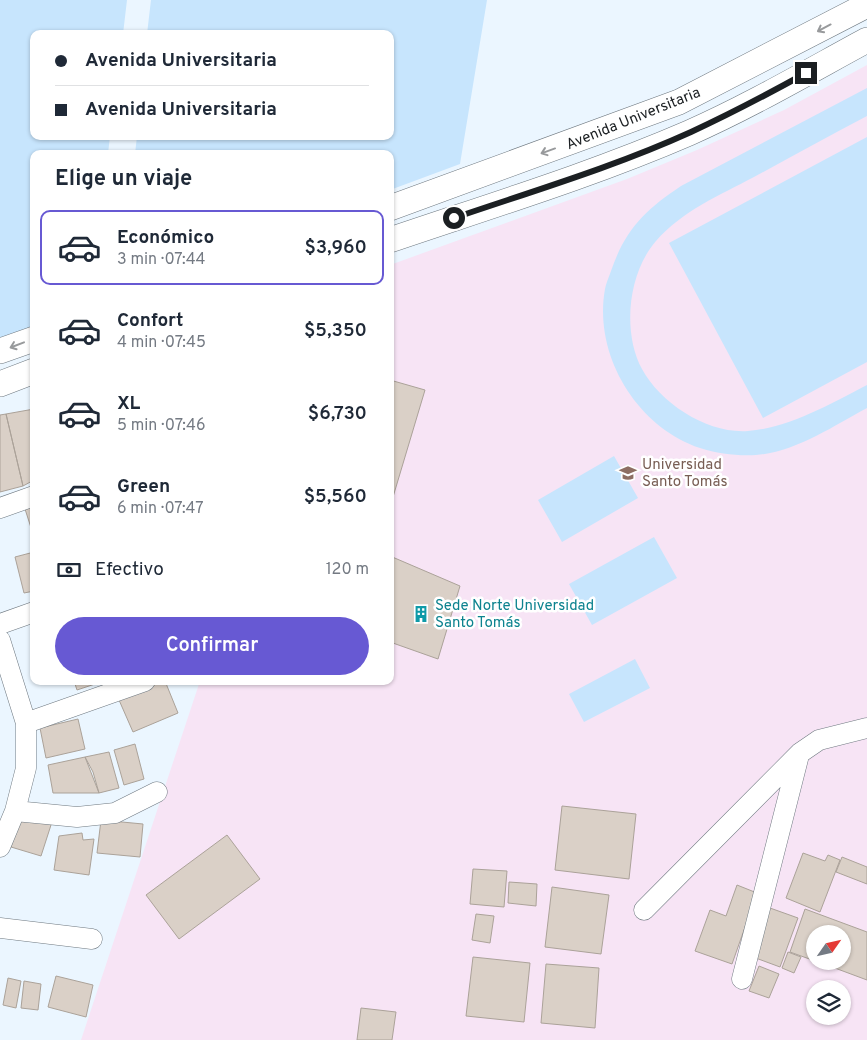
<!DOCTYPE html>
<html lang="es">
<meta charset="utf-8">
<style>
:root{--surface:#fff;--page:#f2f2f3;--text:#1f2937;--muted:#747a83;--line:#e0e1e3;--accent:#6759d3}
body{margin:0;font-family:Overpass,sans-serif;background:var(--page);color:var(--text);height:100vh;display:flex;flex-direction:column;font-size:19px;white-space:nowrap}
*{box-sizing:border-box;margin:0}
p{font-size:16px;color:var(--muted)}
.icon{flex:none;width:28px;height:28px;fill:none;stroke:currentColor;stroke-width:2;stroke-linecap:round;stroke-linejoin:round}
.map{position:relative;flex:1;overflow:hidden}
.panel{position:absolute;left:30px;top:150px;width:364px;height:535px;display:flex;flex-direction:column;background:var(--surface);border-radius:10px;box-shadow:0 1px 4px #0004}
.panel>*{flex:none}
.hud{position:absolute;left:30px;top:30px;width:364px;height:110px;border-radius:10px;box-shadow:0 1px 4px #0004;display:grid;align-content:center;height:110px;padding:0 25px;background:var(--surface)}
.needle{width:32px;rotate:56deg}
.tools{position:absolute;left:806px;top:925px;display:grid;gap:10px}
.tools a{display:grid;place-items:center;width:45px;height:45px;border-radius:50%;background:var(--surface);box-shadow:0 1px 4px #0004;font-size:25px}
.end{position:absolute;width:22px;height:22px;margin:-11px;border:6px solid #1b1f22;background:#fff;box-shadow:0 0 0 2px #fff}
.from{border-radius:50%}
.hud b{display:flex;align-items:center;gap:18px;height:48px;font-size:19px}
.hud b+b{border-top:1px solid var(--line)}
.hud i{width:12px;height:12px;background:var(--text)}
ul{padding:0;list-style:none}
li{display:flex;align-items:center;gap:15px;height:75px;margin:0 10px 8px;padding:0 15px;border:2px solid transparent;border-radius:10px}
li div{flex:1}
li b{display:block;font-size:19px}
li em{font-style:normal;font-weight:600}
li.selected{border-color:var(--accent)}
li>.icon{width:45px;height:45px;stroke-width:1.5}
h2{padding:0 25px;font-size:22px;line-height:60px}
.pay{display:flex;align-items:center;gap:12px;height:55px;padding:0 25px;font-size:19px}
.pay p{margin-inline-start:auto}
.primary-button{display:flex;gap:10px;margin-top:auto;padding:10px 25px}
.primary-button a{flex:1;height:58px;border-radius:30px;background:var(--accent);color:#fff;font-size:20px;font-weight:600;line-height:58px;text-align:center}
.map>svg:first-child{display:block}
.education{fill:#f7e4f5;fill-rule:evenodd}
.green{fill:#c7e5fd}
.building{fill:#dad0c7;stroke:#aba299}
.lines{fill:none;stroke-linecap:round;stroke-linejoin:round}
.minor-casing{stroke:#6f7981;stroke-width:21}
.major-casing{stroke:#6f7981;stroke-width:26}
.minor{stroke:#fff;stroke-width:20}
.major{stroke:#fff;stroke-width:25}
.oneway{stroke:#989a9c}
.route{stroke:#1b1f22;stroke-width:6}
.labels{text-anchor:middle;stroke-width:5;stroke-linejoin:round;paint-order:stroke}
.street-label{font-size:15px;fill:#1b1f22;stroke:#fff}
.education-label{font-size:15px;fill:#785e54;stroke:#fff;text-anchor:start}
.culture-label{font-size:15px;fill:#0d838f;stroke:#fff;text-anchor:start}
</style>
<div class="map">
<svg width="867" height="1040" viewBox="0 0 867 1040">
<rect width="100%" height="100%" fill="#ebf6ff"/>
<path class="education" d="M867 65V1040H81L200 681H390V265L627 179 697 150 784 110ZM815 934H842V961H815ZM815 989H842V1016H815Z"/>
<path class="green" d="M0 0H127L123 34H34V136H110L108 154H34V326L0 338Z
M151 0H487L460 164 390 190V154H135L137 136H390V34H147Z
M867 88V116C829 136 791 157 754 177 720 195 682 211 656 241 628 273 622 332 642 369 661 404 708 434 748 431 789 428 832 403 867 385V408C833 426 796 452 756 455 738 456 718 454 700 448 637 427 593 355 605 289 606 283 609 277 611 271 625 230 645 210 681 186Z
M867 137V362L763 418 669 243Z
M614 456 638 498 562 542 538 500Z
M654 537 677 578 592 625 569 584Z
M635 659 650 688 584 722 569 694Z"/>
<path class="building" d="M390 380 425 390 390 507Z
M34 409V480L23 486 6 414Z
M6 414 23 486 0 492V415Z
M34 507V537L25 509Z
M34 552V591L24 593 15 557Z
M390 556 460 586 438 659 390 642Z
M74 681H104L77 690Z
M162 681H165L178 713 133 732 119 700Z
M78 719 85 749 46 758 40 728Z
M135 744 144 779 124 785 114 750Z
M109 752 119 788 99 793 93 772 85 757Z
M85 757 99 793H53L48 765Z
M562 806 636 814 629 879 555 870Z
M20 815 51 825 41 856 11 847Z
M101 820 143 824 140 857 97 853Z
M82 833 83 840 94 839 89 875 54 870 59 836Z
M227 835 260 879 179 939 146 895Z
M803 853 825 861 828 855 840 860 820 912 786 898Z
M842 857 867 867V884L836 872Z
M473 869 507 871 504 907 470 904Z
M509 882 537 884 536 906 508 903Z
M737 885 757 893 732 964 695 951 710 910 726 916Z
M552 887 609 895 601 954 545 947Z
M770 908 798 918 780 967 753 957Z
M805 909 867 932V980L816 961H842V934H815V961L790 952Z
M476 914 494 916 490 943 472 940Z
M788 952 801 957 794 973 782 968Z
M473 957 530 963 524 1022 466 1016Z
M546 964 599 968 595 1028 541 1023Z
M759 966 779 974 769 998 749 991Z
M56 976 93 985 86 1017 48 1007Z
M8 978 21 981 16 1008 3 1005Z
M24 981 41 984 38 1010 21 1008Z
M361 1008 396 1012 392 1040H357Z"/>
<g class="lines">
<g class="minor-casing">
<path id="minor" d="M0 508 34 496
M0 624 34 612
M0 640 26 723V768L15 811 0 847
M26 723 145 681
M15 811 77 817 115 813 157 792
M644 910 800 753 819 740 867 728
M0 928 92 939
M742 979 799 755"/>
</g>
<g class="major-casing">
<path id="major" d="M390 208 679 102 867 5
M390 240C490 206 592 175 689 133 750 106 808 72 867 40
M0 351 34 339
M0 384 34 371"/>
</g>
<use href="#minor" class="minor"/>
<use href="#major" class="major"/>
</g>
<defs><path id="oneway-shaft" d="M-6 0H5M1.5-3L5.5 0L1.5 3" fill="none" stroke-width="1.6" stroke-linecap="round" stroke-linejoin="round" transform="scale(1.25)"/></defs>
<g class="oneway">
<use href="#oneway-shaft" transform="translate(824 28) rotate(152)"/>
<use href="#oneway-shaft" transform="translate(548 151) rotate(160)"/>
<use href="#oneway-shaft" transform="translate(17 345) rotate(159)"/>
</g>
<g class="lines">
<path class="route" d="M454 218C533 191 614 167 691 132 730 114 768 94 806 73"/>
</g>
<defs>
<g id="university-bare" transform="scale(1.35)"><path d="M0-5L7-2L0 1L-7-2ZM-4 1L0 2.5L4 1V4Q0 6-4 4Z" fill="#8d6e63" stroke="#fff" stroke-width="2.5" paint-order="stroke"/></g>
<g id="building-bare" transform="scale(1.35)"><path d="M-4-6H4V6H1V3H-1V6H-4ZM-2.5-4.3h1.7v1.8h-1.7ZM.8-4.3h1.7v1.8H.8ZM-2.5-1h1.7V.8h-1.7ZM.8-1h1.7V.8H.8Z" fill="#0f9aa8" stroke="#fff" stroke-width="2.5" paint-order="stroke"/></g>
</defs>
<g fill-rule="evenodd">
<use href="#university-bare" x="628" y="473"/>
<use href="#building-bare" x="421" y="614"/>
</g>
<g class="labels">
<g class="street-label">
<text transform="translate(633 118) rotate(-22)" y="5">Avenida Universitaria</text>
</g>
<g class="education-label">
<text x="642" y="469">Universidad<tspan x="642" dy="17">Santo Tomás</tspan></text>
</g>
<g class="culture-label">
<text x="435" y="610">Sede Norte Universidad<tspan x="435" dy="17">Santo Tomás</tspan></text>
</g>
</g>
</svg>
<div class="tools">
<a><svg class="needle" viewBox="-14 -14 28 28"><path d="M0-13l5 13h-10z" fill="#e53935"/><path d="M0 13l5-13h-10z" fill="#747a83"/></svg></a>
<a><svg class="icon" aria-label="layers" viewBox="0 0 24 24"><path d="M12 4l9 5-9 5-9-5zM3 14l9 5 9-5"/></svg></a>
</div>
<i class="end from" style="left:454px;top:218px"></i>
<i class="end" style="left:806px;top:73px"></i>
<div class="hud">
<b><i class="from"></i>Avenida Universitaria</b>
<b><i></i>Avenida Universitaria</b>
</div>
<section class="panel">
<h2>Elige un viaje</h2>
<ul>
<li class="selected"><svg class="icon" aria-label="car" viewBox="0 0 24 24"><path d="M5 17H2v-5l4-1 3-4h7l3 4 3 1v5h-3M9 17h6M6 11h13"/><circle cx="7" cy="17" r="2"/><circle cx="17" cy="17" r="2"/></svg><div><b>Económico</b><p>3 min · 07:44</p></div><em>$3,960</em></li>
<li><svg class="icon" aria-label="car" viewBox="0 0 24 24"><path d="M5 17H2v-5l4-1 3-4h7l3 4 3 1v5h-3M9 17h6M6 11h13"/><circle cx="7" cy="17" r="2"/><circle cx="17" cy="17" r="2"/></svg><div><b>Confort</b><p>4 min · 07:45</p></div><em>$5,350</em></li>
<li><svg class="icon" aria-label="car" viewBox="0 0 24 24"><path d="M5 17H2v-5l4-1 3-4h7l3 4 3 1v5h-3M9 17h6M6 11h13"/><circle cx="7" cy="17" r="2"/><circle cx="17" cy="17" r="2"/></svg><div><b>XL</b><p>5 min · 07:46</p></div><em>$6,730</em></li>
<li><svg class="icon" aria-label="car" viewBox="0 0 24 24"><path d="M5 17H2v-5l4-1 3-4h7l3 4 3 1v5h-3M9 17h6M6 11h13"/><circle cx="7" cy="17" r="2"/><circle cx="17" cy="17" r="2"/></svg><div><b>Green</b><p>6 min · 07:47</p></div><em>$5,560</em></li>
</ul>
<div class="pay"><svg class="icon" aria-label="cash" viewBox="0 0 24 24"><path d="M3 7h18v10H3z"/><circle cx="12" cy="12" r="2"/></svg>Efectivo<p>120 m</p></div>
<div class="primary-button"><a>Confirmar</a></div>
</section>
</div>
